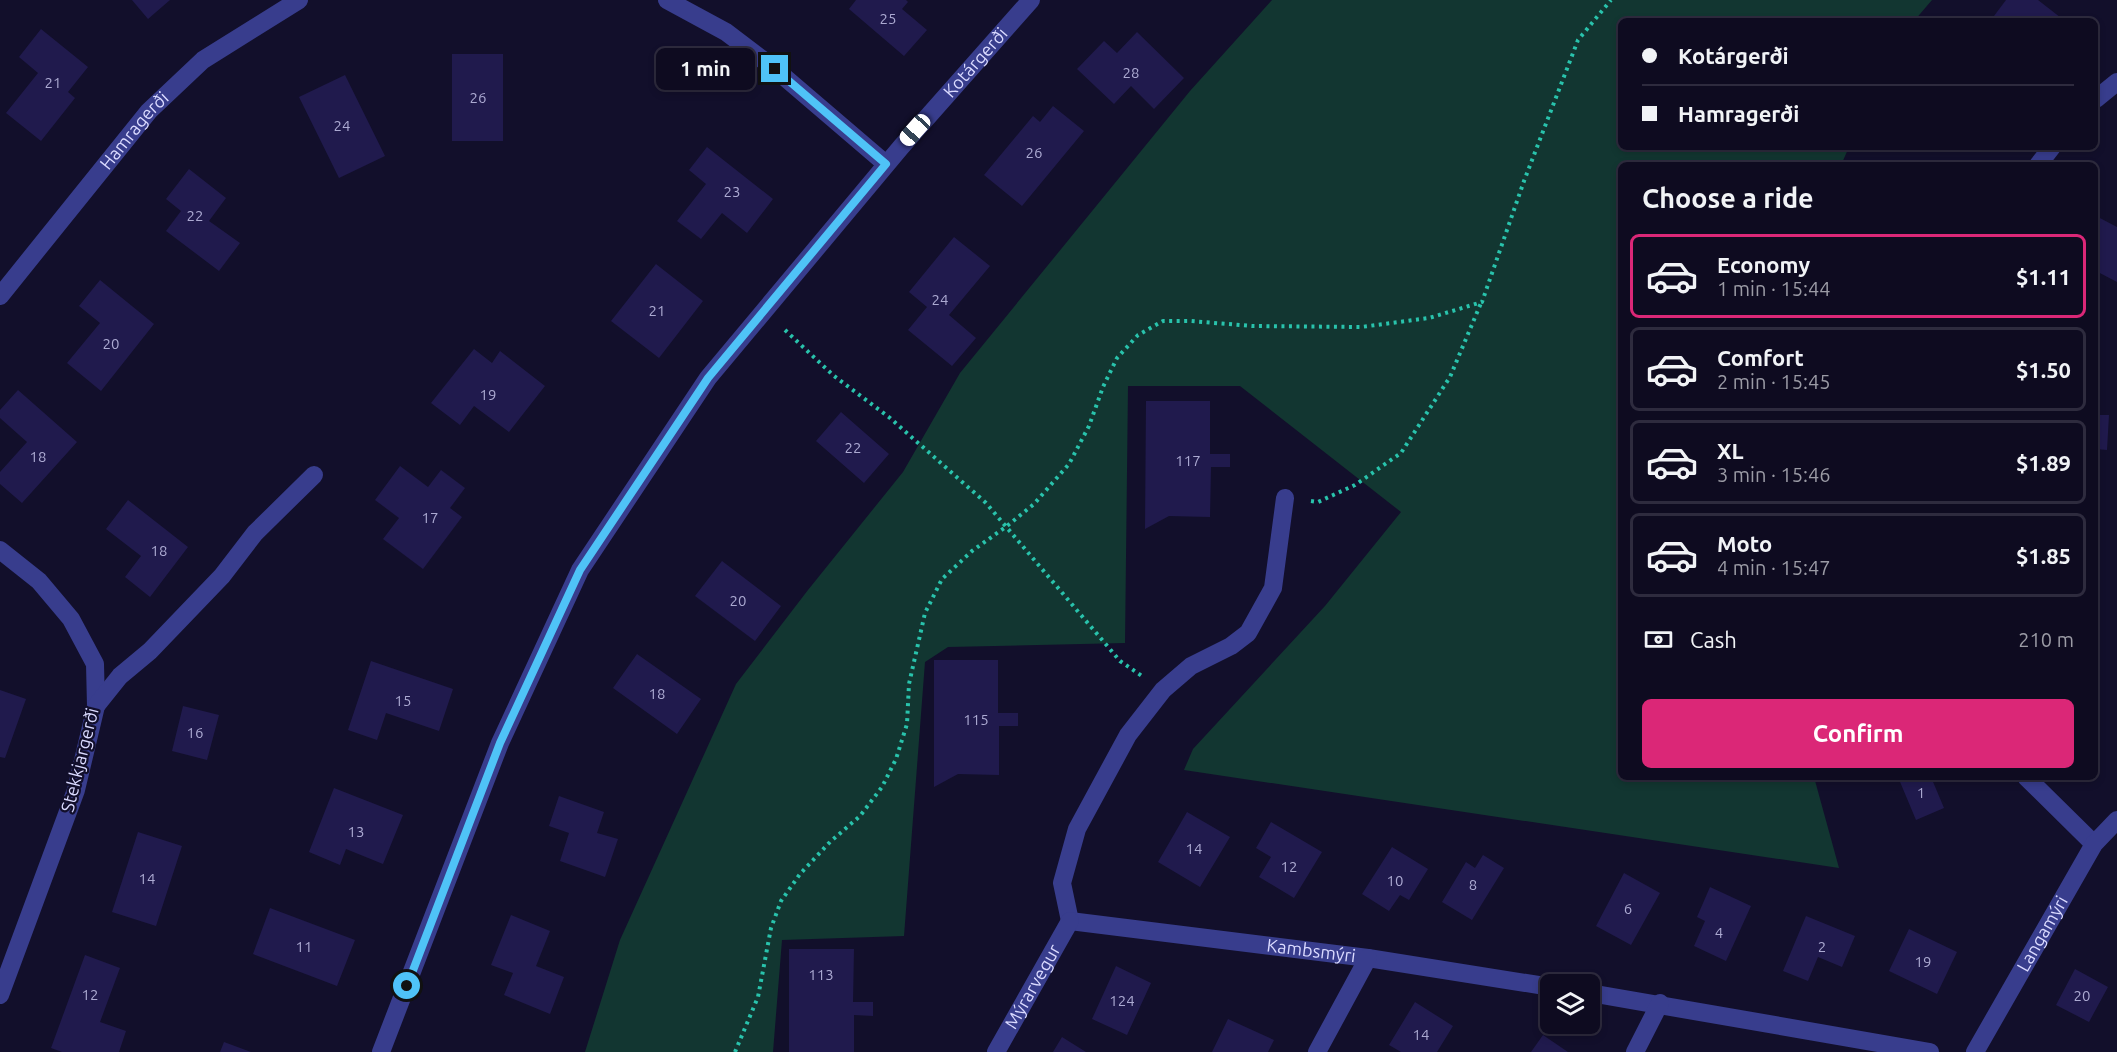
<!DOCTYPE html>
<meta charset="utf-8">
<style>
:root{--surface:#0e0b20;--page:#1c192d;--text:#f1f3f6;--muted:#9b9ba5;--line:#2e2b3e;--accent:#db2777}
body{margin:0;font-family:Ubuntu,sans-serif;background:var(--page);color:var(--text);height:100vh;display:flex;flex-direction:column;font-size:22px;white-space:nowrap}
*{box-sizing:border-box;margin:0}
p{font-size:20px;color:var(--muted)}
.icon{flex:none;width:33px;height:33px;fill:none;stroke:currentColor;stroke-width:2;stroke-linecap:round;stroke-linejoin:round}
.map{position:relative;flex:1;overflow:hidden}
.details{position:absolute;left:1618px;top:162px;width:480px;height:618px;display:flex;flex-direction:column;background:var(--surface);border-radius:9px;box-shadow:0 3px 9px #0003,0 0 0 2px var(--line)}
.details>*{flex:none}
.top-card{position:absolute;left:1618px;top:18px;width:480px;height:132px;border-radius:9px;box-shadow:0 3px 9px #0003,0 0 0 2px var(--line);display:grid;align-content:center;height:132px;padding:0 24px;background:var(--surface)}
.tools{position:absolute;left:1540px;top:974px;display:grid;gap:12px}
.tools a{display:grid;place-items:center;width:60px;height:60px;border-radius:9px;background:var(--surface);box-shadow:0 3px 9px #0003,0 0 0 2px var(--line);font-size:30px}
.end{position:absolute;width:27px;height:27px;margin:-14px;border:8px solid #4fc3f7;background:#111;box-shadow:0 0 0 3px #111}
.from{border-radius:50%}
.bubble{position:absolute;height:42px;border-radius:9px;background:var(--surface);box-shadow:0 3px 9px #0003,0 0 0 2px var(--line);font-size:20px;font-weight:700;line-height:42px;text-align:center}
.car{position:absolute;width:18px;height:36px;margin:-18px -9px;border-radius:8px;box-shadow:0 0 4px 2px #0007;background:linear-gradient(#fff 24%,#345 0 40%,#fff 0 76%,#345 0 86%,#fff 0)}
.top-card b{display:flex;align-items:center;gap:21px;height:57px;font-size:22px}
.top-card b+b{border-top:2px solid var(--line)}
.top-card i{width:15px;height:15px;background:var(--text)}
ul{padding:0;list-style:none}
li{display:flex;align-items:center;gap:18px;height:84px;margin:0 12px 9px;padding:0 12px;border:3px solid var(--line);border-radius:9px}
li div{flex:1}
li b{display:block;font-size:22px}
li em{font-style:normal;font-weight:700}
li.selected{border-color:var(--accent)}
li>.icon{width:54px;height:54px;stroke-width:1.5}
h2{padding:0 24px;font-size:27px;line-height:72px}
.pay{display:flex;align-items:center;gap:15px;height:66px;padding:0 24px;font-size:22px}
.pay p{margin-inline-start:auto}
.action{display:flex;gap:12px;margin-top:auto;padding:12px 24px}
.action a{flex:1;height:69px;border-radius:9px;background:var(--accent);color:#fff;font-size:24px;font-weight:700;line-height:69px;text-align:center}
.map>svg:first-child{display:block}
.green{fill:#123631}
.building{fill:#201a4d}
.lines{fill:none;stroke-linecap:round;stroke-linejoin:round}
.path{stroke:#29c3ac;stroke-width:4;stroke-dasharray:3 4.5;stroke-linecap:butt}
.minor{stroke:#383d8d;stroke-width:18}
.route{stroke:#4fc3f7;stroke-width:8}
.labels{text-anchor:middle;stroke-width:4.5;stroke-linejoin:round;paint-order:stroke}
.number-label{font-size:15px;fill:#acaad2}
.street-label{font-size:18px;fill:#dadaff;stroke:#120f2b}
</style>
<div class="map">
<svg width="2117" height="1052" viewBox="0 0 2117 1052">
<rect width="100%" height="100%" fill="#120f2b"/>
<path class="green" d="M1272 0H1932L1914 21H1622V147H1849L1841 165H1622V777H1814L1839 868 1184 770 1193 749 1325 606 1401 512 1240 386H1128L1125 643 948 647 925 662 904 936 782 940 773 1052H585L620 940 736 684 808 590 903 472 960 373 1190 91Z"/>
<path class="building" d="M132 0H170L148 19Z
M856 0H906L908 2 902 9 927 30 904 56 849 9Z
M2006 0H2038L2065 21H1992L1991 20Z
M41 29 88 67 68 92 75 98 41 141 6 113 38 73 19 57Z
M1137 32 1184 78 1154 109 1131 86 1114 104 1077 69 1104 41 1117 53Z
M452 54H503V141H452Z
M345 75 385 156 339 178 299 97Z
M1053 106 1084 131 1022 206 984 175 1033 116 1040 122Z
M707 147 773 199 747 233 722 213 701 239 677 221 706 184 689 170Z
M189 169 226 198 209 221 240 243 219 271 166 231 181 211 166 199Z
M2096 216 2117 227V282L2096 271Z
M954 237 990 266 949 315 976 338 952 366 908 330 927 307 909 292Z
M656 264 703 301 659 358 611 321Z
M100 280 154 324 101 391 67 363 100 323 79 306Z
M474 349 492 363 500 351 545 386 509 432 474 406 460 425 431 403Z
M18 390 77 442 22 503 0 484V472L27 442 0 418V410Z
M1146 401H1210V454H1230V467H1211L1210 517 1169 516 1145 529Z
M841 412 889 454 864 483 816 441Z
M2096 415H2109L2107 450 2096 449Z
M400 466 428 487 441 470 465 488 450 508 462 517 423 569 383 539 399 518 375 500Z
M128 500 188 547 150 597 125 577 141 556 106 529Z
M722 561 781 606 755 641 695 596Z
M637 654 701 699 677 734 613 688Z
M934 660H998V713H1018V726H999V775L958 774 934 787Z
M371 661 453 689 439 731 386 713 377 740 348 730Z
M0 690 26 699 5 758 0 757Z
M183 706 219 715 207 760 172 751Z
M1898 777H1931L1944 808 1916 820Z
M334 788 403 815 383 864 346 849 340 865 309 852Z
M559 796 604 812 597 833 618 839 605 877 560 861 569 833 549 826Z
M1187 812 1230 837 1200 887 1158 862Z
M1271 822 1322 852 1294 898 1259 877 1271 857 1256 848Z
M138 832 182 846 156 926 112 912Z
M1392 847 1428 869 1409 900 1400 895 1389 911 1362 894Z
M1483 855 1504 868 1472 920 1442 902 1466 862 1475 868Z
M1624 873 1660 893 1631 945 1596 926Z
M1710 887 1751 906 1726 961 1694 946 1705 921 1697 917Z
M270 908 355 940 337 986 253 954Z
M511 915 550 931 536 966 564 977 550 1014 504 995 513 973 491 965Z
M1806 916 1855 936 1842 967 1818 957 1808 981 1783 971Z
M1909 929 1957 952 1937 994 1889 971Z
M789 949H854L853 1002H873V1016L854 1015V1052H789Z
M85 955 120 968 100 1022 126 1031 119 1052H62L51 1048Z
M1116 966 1151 983 1127 1035 1092 1019Z
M2075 969 2108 987 2089 1022 2056 1005Z
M1415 1002 1453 1026 1437 1052H1401L1389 1045Z
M1228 1019 1274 1040 1268 1052H1212Z
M1543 1035 1568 1052H1531Z
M1062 1037 1086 1052H1053Z
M224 1042 251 1052H220Z"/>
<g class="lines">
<path class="path" d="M785 330 834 376 890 418 986 503 1120 661 1142 676
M1311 501 1318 502 1355 485 1401 453 1450 377 1481 303
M735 1052 758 997 771 928 781 901 800 874 830 842 860 816 882 787 896 759 907 724 909 684 925 613 942 579 972 551 1007 526 1034 504 1069 464 1089 426 1103 387 1117 358 1138 335 1163 321H1191L1252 326 1361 327 1429 318 1482 302 1524 181 1578 40 1611 0"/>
<g class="minor">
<path d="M667 0 726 32 775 69 886 164"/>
<path d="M2096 99 2117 82"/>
<path d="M2038 165 2052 147"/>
<path id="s1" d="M0 296 149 111 203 60 299 0"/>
<path d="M0 550 39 581 71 619 95 664 96 706 76 790 0 995"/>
<path d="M96 706 120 676 150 651 222 576 255 533 314 475"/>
<path d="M2026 777 2094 844"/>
<path d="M1070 921 1062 883 1077 829 1128 735 1163 690 1191 666 1231 646 1248 633 1273 588 1285 498"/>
<path id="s2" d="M1070 921 1368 958 1551 987"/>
<path d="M1590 993 1930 1052"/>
<path id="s3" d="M381 1052 500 743 580 570 708 378 901 147 1031 0"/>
<path id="s4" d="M996 1052 1070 921"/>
<path d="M1317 1052 1368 958"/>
<path d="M1635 1052 1660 1003"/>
<path id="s5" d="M1975 1052 2094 844 2117 820"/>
</g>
</g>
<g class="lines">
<path class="route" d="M407 986 500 743 580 570 708 378 886 164 775 69"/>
</g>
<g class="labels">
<g class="number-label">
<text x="888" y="24">25</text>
<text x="1131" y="78">28</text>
<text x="53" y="88">21</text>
<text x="478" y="103">26</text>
<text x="342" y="131">24</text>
<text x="1034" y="158">26</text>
<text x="732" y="197">23</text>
<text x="195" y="221">22</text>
<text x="940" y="305">24</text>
<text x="657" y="316">21</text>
<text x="111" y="349">20</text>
<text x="488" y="400">19</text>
<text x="853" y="453">22</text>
<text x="38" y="462">18</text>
<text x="1188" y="466">117</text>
<text x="430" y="523">17</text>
<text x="159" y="556">18</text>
<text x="738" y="606">20</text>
<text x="657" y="699">18</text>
<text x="403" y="706">15</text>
<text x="976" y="725">115</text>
<text x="195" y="738">16</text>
<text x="1921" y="798">1</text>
<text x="356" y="837">13</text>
<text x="1194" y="854">14</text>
<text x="1289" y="872">12</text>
<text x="147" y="884">14</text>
<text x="1395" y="886">10</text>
<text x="1473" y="890">8</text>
<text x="1628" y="914">6</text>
<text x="1719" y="938">4</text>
<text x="304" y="952">11</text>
<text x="1822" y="952">2</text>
<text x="1923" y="967">19</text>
<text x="821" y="980">113</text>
<text x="90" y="1000">12</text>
<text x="2082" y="1001">20</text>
<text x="1122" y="1006">124</text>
<text x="1421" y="1040">14</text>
</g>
<g class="street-label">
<text dy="6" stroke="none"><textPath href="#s3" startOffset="1166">Kotárgerði</textPath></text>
<text dy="6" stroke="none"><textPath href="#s1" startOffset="213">Hamragerði</textPath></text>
<text transform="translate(80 760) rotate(-76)" y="6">Stekkjargerði</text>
<text dy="6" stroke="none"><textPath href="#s5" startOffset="136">Langamýri</textPath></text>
<text dy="6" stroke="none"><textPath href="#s2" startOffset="243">Kambsmýri</textPath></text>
<text dy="6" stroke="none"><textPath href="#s4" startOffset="75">Mýrarvegur</textPath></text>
</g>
</g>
</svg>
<div class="tools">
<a><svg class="icon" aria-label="layers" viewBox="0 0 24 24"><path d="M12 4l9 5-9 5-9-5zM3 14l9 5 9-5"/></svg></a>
</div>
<i class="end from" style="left:407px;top:986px"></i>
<i class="end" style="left:775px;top:69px"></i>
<div class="bubble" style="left:656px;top:48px;width:99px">1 min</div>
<i class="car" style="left:915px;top:130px;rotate:222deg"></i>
<div class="top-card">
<b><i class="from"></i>Kotárgerði</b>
<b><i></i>Hamragerði</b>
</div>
<section class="details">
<h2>Choose a ride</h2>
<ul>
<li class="selected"><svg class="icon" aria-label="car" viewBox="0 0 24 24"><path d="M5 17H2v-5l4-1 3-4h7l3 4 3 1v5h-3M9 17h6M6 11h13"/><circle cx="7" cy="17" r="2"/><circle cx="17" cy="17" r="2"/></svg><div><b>Economy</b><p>1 min · 15:44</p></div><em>$1.11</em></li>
<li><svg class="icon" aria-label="car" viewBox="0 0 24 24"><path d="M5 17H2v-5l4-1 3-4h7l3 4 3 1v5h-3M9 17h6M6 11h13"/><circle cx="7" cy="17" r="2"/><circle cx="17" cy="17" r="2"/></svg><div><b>Comfort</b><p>2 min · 15:45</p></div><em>$1.50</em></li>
<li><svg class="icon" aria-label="car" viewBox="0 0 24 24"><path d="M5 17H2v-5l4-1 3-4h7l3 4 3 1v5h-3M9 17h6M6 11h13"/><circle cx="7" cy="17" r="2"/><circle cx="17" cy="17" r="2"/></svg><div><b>XL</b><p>3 min · 15:46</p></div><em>$1.89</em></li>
<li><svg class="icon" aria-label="car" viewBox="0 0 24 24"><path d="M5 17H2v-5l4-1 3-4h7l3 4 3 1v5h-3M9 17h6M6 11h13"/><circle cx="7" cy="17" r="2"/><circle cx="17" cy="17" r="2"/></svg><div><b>Moto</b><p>4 min · 15:47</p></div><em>$1.85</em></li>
</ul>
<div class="pay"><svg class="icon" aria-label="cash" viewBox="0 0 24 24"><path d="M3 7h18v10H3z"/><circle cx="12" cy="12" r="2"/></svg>Cash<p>210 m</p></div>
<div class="action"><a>Confirm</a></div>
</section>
</div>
